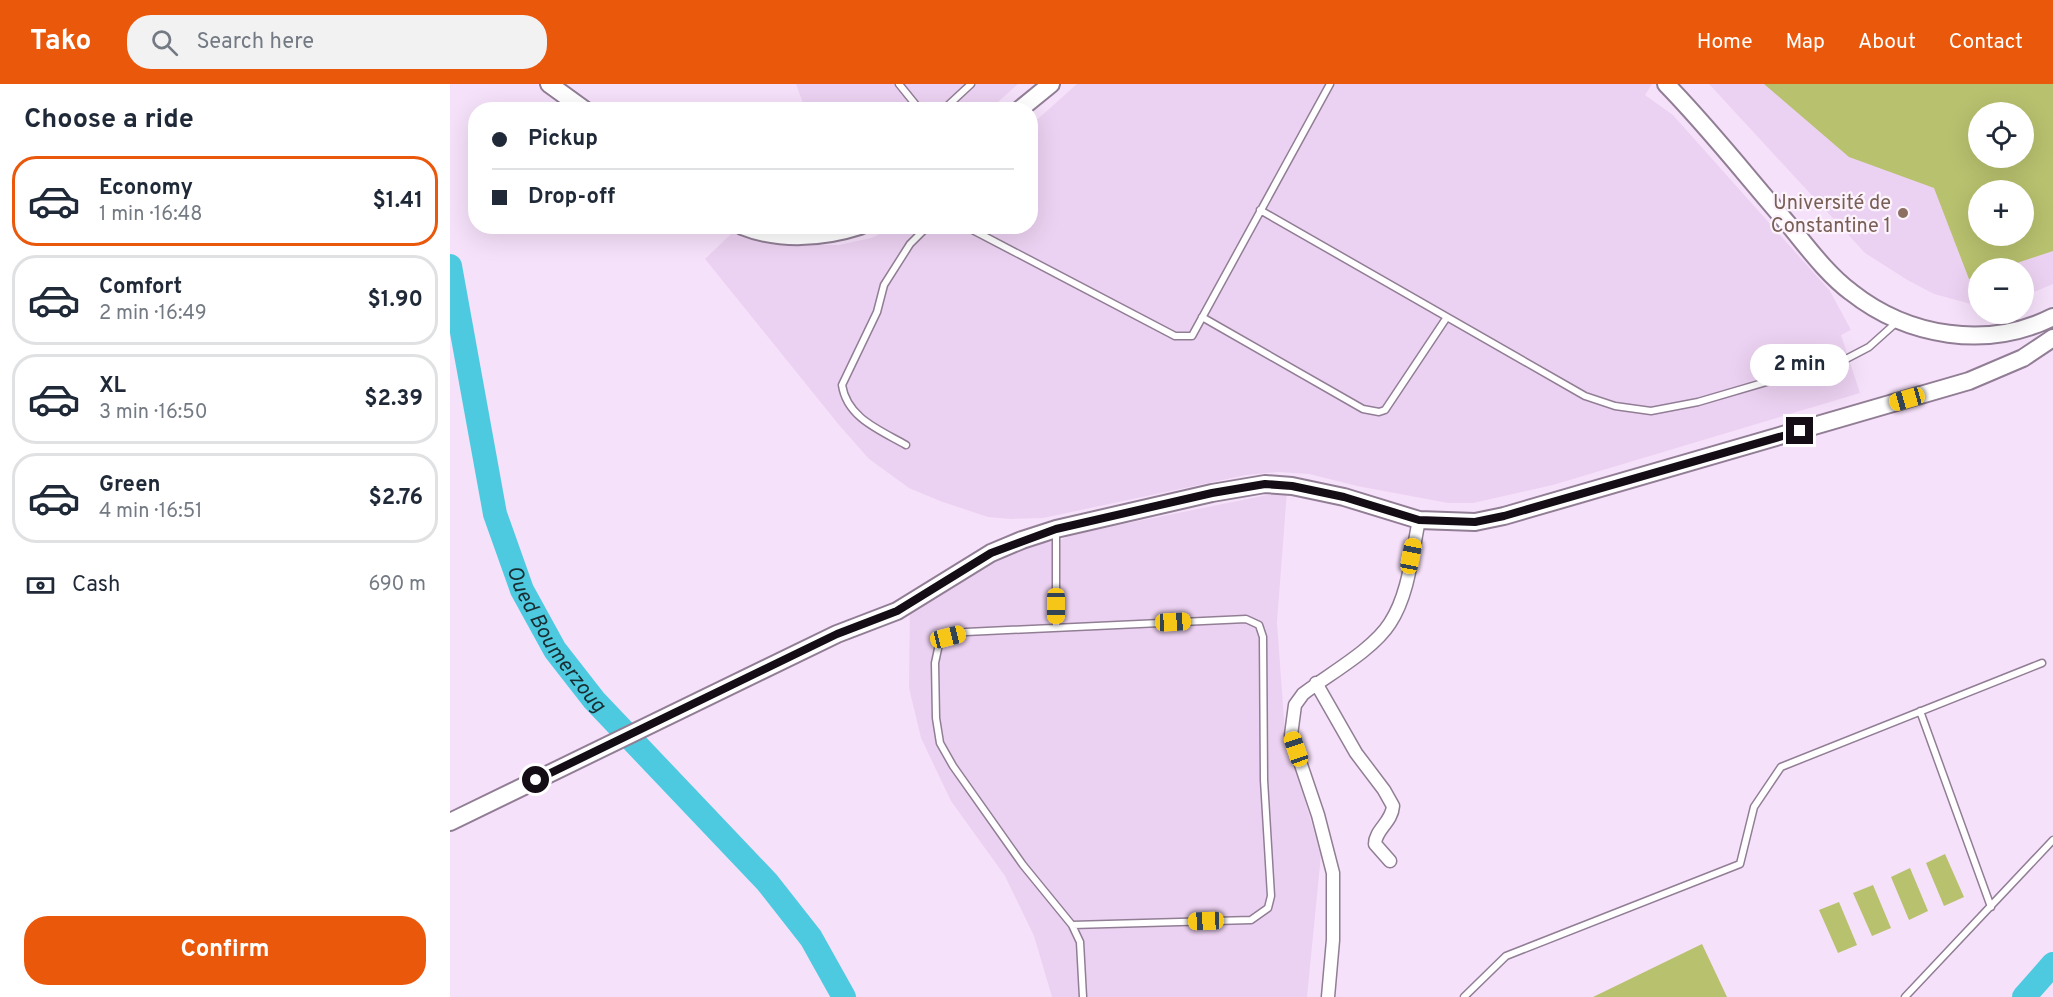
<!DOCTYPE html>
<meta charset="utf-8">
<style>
:root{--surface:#fff;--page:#f2f2f3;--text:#1f2937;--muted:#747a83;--line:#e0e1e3;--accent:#ea580c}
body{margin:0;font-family:Overpass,sans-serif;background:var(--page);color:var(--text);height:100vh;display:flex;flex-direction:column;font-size:22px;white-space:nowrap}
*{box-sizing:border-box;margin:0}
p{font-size:20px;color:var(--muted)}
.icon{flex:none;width:33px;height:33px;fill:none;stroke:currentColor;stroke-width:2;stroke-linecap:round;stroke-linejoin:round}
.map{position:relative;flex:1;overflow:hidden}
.drawer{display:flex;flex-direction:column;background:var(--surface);width:450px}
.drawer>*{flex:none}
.top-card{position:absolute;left:18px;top:18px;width:570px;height:132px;border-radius:24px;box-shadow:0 6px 24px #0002;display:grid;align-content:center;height:132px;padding:0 24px;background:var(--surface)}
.controls{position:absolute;left:1518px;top:18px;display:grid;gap:12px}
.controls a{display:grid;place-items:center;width:66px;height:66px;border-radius:50%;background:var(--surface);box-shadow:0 6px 24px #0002;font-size:30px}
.end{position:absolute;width:27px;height:27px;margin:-14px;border:8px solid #140d15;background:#fff;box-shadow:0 0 0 3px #fff}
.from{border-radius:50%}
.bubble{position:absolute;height:42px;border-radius:21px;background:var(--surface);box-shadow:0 6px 24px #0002;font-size:20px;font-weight:700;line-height:42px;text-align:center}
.car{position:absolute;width:18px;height:36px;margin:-18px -9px;border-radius:8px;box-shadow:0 0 4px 2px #0007;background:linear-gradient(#f5c518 24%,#345 0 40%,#f5c518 0 76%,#345 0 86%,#f5c518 0)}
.top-card b{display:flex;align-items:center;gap:21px;height:57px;font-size:22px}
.top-card b+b{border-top:2px solid var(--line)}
.top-card i{width:15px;height:15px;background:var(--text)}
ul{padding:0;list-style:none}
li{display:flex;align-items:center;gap:18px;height:90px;margin:0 12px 9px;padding:0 12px;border:3px solid var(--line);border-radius:24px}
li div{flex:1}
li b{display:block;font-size:22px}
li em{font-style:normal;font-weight:700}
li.selected{border-color:var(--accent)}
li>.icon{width:54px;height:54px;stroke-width:1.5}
h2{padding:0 24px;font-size:27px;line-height:72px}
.pay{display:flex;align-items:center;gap:15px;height:66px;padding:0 24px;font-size:22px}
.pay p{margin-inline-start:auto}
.cta{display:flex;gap:12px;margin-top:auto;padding:12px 24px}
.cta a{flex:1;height:69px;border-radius:24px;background:var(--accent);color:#fff;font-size:24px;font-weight:700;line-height:69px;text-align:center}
header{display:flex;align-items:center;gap:36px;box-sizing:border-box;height:84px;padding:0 30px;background:var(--accent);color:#fff}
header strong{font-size:28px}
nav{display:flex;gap:33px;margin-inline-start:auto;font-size:21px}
.search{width:420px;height:54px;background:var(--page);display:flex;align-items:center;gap:15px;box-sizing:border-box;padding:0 21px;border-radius:24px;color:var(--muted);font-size:22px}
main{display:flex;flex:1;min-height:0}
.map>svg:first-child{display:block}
.built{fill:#ecd2f2;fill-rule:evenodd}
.green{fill:#b8c16e;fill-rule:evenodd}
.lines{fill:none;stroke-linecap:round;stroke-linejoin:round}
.river{stroke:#4ecae0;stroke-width:24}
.lane-casing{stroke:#917e95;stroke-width:9}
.street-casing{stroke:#917e95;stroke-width:15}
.secondary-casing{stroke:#917e95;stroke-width:20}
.lane{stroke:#fff;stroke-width:6}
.street{stroke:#fff;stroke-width:12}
.secondary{stroke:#fff;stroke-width:16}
.route{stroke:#140d15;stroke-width:8}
.education-dot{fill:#8d6e63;stroke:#fcf3fd;stroke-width:2}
.labels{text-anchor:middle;stroke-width:4.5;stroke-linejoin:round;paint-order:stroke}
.education-label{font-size:20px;fill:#785e54;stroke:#fcf3fd;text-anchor:end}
.water-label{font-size:21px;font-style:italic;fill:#192e32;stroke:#fcf3fd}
</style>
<header>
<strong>Tako</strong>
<div class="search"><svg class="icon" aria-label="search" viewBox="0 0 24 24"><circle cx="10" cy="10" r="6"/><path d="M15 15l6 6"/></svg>Search here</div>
<nav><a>Home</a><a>Map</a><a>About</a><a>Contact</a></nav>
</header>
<main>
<section class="drawer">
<h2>Choose a ride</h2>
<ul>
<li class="selected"><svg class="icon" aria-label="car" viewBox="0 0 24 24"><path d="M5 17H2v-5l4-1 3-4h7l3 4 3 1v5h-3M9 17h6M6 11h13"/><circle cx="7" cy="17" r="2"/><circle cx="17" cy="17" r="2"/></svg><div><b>Economy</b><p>1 min · 16:48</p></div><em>$1.41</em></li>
<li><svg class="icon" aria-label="car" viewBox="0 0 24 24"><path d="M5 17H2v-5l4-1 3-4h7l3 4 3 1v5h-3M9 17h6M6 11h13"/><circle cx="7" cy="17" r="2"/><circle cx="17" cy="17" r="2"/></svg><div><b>Comfort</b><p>2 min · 16:49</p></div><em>$1.90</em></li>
<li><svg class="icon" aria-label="car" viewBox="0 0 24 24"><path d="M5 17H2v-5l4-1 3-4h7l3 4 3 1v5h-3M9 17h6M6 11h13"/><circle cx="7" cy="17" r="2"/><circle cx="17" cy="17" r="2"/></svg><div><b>XL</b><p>3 min · 16:50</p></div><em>$2.39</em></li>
<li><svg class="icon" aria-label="car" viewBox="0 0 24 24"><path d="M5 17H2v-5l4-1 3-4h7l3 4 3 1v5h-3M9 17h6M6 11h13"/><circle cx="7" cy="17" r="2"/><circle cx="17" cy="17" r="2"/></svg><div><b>Green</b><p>4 min · 16:51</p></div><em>$2.76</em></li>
</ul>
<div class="pay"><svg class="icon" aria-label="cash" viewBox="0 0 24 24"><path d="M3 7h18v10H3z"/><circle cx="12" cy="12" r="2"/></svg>Cash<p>690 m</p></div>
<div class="cta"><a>Confirm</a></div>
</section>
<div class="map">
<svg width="1603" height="913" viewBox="0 0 1603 913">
<rect width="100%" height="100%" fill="#f6e1fa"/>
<path class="built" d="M346 0H568L539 26 355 25Z
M627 0H1202L1195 11 1223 31 1380 207 1401 246 1391 251 1410 309 1103 401 1023 419H998L907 402 859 390 828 388 796 391 593 434 561 435 538 433 490 417 459 404 419 375 389 341 255 175 284 147 313 156 347 161H389L421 154 445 143 580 142 581 41Z
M1259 0H1603V200L1574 212V184H1528V220H1521L1484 210 1459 197 1415 169ZM1528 28H1574V74H1528ZM1528 106H1574V152H1528Z
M837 407 827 538 835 649 871 771 857 913H602L584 852 555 792 501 717 471 654 459 604 460 517 577 459 606 458 624 450Z"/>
<path class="green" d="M1314 0H1603V167L1552 184H1528V192L1519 195 1484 104 1399 73ZM1574 28V74H1528V28ZM1528 106H1574V152H1528Z
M1495 770 1514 813 1494 822 1476 779Z
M1460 784 1478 827 1459 836 1441 793Z
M1423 801 1441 844 1422 852 1403 809Z
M1389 818 1407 861 1388 869 1369 826Z
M1252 860 1277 913H1143Z"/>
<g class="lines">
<g class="river">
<path id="s1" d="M0 182 45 430 72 506 105 566 144 616 317 798 361 854 394 913"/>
<path d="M1574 913 1603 880"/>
</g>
<g class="lane-casing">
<path id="lane" d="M449 0 470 26
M493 26 521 0
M810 126 1135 312 1165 322 1201 327 1248 318 1398 274 1419 263 1448 237
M515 142 725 252H742L880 0
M752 233 913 325 929 328 935 326 997 233
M456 361C430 346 397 334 392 301L427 228 434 201 460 160 478 142
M606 448V543
M1470 627 1541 823
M622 841 801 836 818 824 821 812 814 696 813 553 809 541 796 535 516 548 497 553 489 560 485 579 486 634 490 659 503 682 573 781 622 841 630 858 633 913
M1014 913 1056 872 1290 780 1304 723 1331 683 1592 579
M1455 913 1603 756"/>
</g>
<g class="street-casing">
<path id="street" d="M866 599 906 669 934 706 943 722C942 738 925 746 925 760L940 777
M878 913 883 856V789L868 731 841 651 845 621 853 610C879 590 923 566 940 539 959 510 962 469 969 436"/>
</g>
<g class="secondary-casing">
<path id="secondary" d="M99 0 135 26
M1216 0C1260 45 1298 94 1339 141 1358 164 1377 190 1401 208 1458 253 1537 266 1603 233
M569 26 601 0
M292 142C329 157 373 154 410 142
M0 738 387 550 447 527 541 469 572 456 606 445 762 409 815 400 842 402 894 413 969 436 1025 438 1054 432 1519 297 1573 274 1603 254"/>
</g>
<use href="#lane" class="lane"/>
<use href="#street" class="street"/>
<use href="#secondary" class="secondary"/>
</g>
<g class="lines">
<path class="route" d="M86 696 387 550 447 527 541 469 606 445 762 409 815 400 842 402 894 413 969 436 1025 438 1054 432 1350 347"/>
</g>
<circle class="education-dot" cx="1453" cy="129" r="6"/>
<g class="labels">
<g class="education-label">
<text x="1441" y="125">Université de<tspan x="1441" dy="23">Constantine 1</tspan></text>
</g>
<g class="water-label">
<text dy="7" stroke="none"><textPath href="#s1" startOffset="392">Oued Boumerzoug</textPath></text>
</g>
</g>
</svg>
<div class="controls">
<a><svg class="icon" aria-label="locate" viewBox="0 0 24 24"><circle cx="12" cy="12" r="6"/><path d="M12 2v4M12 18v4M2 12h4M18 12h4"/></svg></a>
<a>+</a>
<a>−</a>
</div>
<i class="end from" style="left:86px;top:696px"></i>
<i class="end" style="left:1350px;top:347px"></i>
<div class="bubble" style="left:1300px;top:260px;width:99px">2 min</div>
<i class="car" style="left:1457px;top:315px;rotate:254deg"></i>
<i class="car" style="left:961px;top:472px;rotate:11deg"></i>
<i class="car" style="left:606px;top:522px;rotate:180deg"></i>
<i class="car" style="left:723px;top:538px;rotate:87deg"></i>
<i class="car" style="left:498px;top:553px;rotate:76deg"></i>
<i class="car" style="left:846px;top:665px;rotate:341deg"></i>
<i class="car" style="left:756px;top:837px;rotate:268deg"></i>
<div class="top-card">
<b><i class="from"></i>Pickup</b>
<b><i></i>Drop-off</b>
</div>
</div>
</main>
